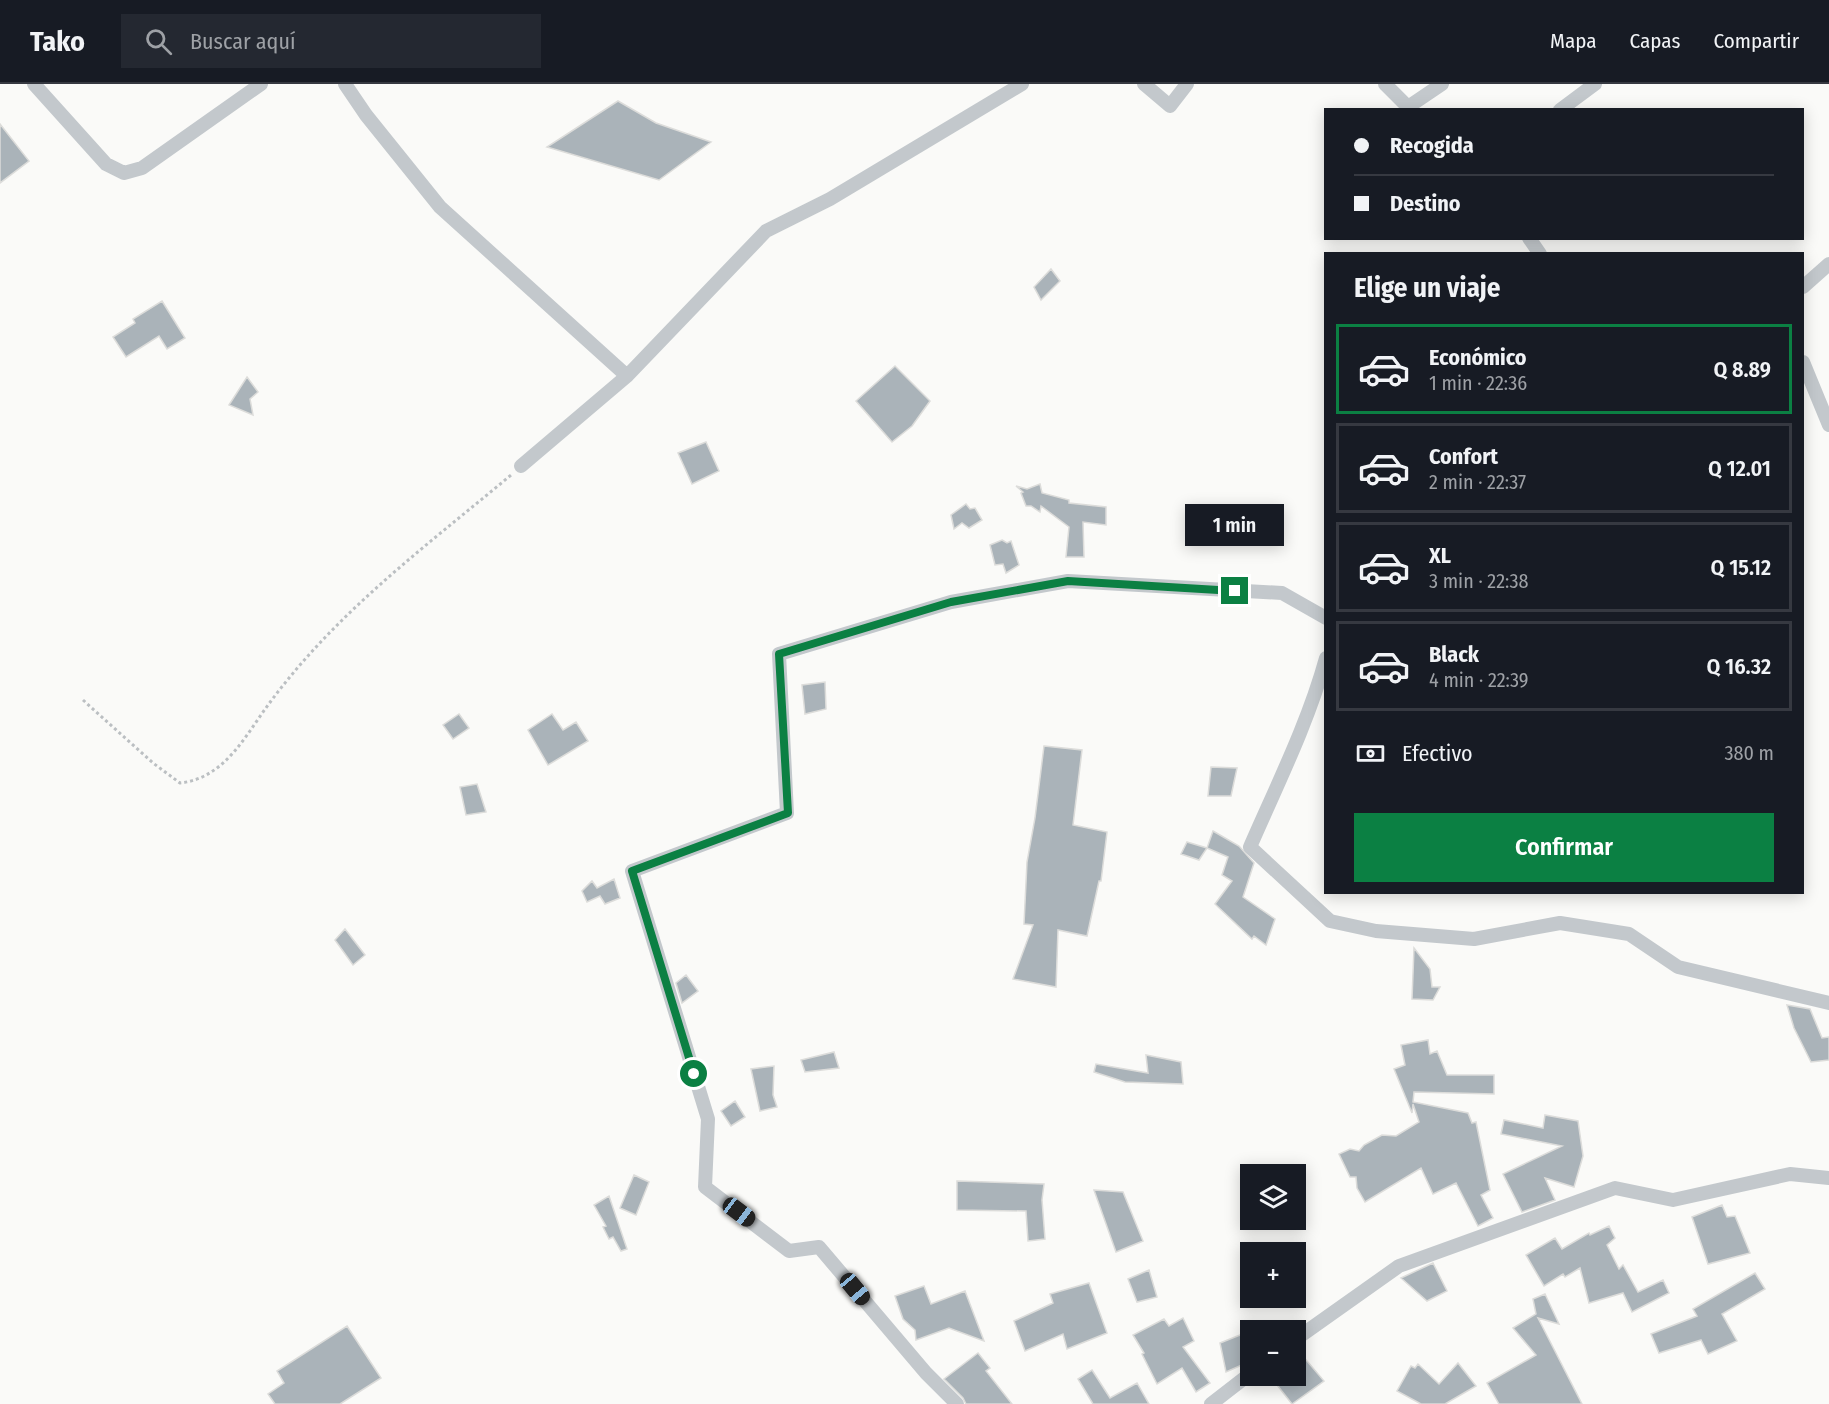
<!DOCTYPE html>
<html lang="es">
<meta charset="utf-8">
<style>
:root{--surface:#171b24;--page:#242831;--text:#f1f3f6;--muted:#9ea1a6;--line:#363941;--accent:#0b8043}
body{margin:0;font-family:"Fira Sans Condensed",sans-serif;background:var(--page);color:var(--text);height:100vh;display:flex;flex-direction:column;font-size:22px;white-space:nowrap}
*{box-sizing:border-box;margin:0}
p{font-size:20px;color:var(--muted)}
.icon{flex:none;width:33px;height:33px;fill:none;stroke:currentColor;stroke-width:2;stroke-linecap:round;stroke-linejoin:round}
.map{position:relative;flex:1;overflow:hidden}
.panel{position:absolute;left:1324px;top:168px;width:480px;height:642px;display:flex;flex-direction:column;background:var(--surface);border-radius:0px;box-shadow:0 3px 15px #0003}
.panel>*{flex:none}
.banner{position:absolute;left:1324px;top:24px;width:480px;height:132px;border-radius:0px;box-shadow:0 3px 15px #0003;display:grid;align-content:center;height:132px;padding:0 30px;background:var(--surface)}
.fabs{position:absolute;left:1240px;top:1080px;display:grid;gap:12px}
.fabs a{display:grid;place-items:center;width:66px;height:66px;border-radius:0px;background:var(--surface);box-shadow:0 3px 15px #0003;font-size:30px}
.end{position:absolute;width:27px;height:27px;margin:-14px;border:8px solid #0b8043;background:#fff;box-shadow:0 0 0 3px #fff}
.from{border-radius:50%}
.bubble{position:absolute;height:42px;border-radius:0px;background:var(--surface);box-shadow:0 3px 15px #0003;font-size:20px;font-weight:600;line-height:42px;text-align:center}
.car{position:absolute;width:18px;height:36px;margin:-18px -9px;border-radius:8px;box-shadow:0 0 4px 2px #0007;background:linear-gradient(#222 24%,#8ab4d8 0 40%,#222 0 76%,#8ab4d8 0 86%,#222 0)}
.banner b{display:flex;align-items:center;gap:21px;height:57px;font-size:22px}
.banner b+b{border-top:2px solid var(--line)}
.banner i{width:15px;height:15px;background:var(--text)}
ul{padding:0;list-style:none}
li{display:flex;align-items:center;gap:18px;height:90px;margin:0 12px 9px;padding:0 18px;border:3px solid var(--line);border-radius:0px}
li div{flex:1}
li b{display:block;font-size:22px}
li em{font-style:normal;font-weight:600}
li.on{border-color:var(--accent)}
li>.icon{width:54px;height:54px;stroke-width:1.5}
h2{padding:0 30px;font-size:27px;line-height:72px}
.pay{display:flex;align-items:center;gap:15px;height:66px;padding:0 30px;font-size:22px}
.pay p{margin-inline-start:auto}
.cta{display:flex;gap:12px;margin-top:auto;padding:12px 30px}
.cta a{flex:1;height:69px;border-radius:0px;background:var(--accent);color:#fff;font-size:24px;font-weight:600;line-height:69px;text-align:center}
header{display:flex;align-items:center;gap:36px;box-sizing:border-box;height:84px;padding:0 30px;background:var(--surface);border-bottom:2px solid var(--line)}
header strong{font-size:28px}
nav{display:flex;gap:33px;margin-inline-start:auto;font-size:21px}
.search{width:420px;height:54px;background:var(--page);display:flex;align-items:center;gap:15px;box-sizing:border-box;padding:0 21px;border-radius:0px;color:var(--muted);font-size:22px}
.map>svg:first-child{display:block}
.building{fill:#aab3b9;stroke:#dcdcda;stroke-width:1.5}
.lines{fill:none;stroke-linecap:round;stroke-linejoin:round}
.path{stroke:#bbbfc2;stroke-width:3;stroke-dasharray:3 3;stroke-linecap:butt}
.street{stroke:#c3c8cc;stroke-width:14}
.route{stroke:#0b8043;stroke-width:8}
</style>
<header>
<strong>Tako</strong>
<div class="search"><svg class="icon" aria-label="search" viewBox="0 0 24 24"><circle cx="10" cy="10" r="6"/><path d="M15 15l6 6"/></svg>Buscar aquí</div>
<nav><a>Mapa</a><a>Capas</a><a>Compartir</a></nav>
</header>
<div class="map">
<svg width="1829" height="1320" viewBox="0 0 1829 1320">
<rect width="100%" height="100%" fill="#fafaf8"/>
<path class="building" d="M618 17 656 39 711 58 659 96 547 63Z
M0 40 29 77 0 99Z
M1051 185 1060 197 1041 216 1034 203Z
M162 217 185 254 167 265 159 252 126 273 113 253 135 239 133 235Z
M895 282 930 317 912 342 892 358 856 317Z
M247 293 258 308 250 315 253 331 229 321Z
M706 358 719 387 692 400 678 369Z
M1040 400 1042 409 1069 416V419L1106 423V441L1083 438 1084 473H1066L1069 443 1041 422 1040 428 1031 422H1026L1021 409 1023 408 1016 402 1027 405Z
M966 420 970 425 975 424 982 436 969 444 962 439 954 445 951 431Z
M1002 456 1007 459 1011 457 1019 481 1006 489 1003 480 995 481 990 461Z
M825 598 826 625 805 630 802 601Z
M459 630 469 644 453 655 443 641Z
M552 630 563 646 576 638 588 657 548 681 528 646Z
M1044 662 1082 666 1073 741 1107 748 1101 797H1099L1087 852 1058 846 1056 903 1013 895 1033 841 1024 840 1027 778 1035 734Z
M1211 683 1237 684 1231 712H1208Z
M477 700 486 728 466 731 460 703Z
M1213 747 1239 762 1254 779 1243 813 1275 835 1266 861 1254 852 1252 855 1215 820 1232 797 1222 791 1228 773 1207 764Z
M1187 758 1207 764 1199 776 1181 770Z
M614 795 620 814 605 820 600 812 587 818 582 807 592 797 597 804Z
M345 845 365 871 353 881 335 856Z
M1414 864 1430 885 1432 903H1440L1433 916 1412 915Z
M686 891 698 907 682 919 676 899Z
M1787 921 1810 925 1822 954 1829 953V976L1811 978 1794 944Z
M1428 956 1430 970 1437 967 1447 991H1494V1010L1414 1008 1413 1018 1468 1029 1472 1039 1476 1038 1490 1106 1481 1111 1493 1134 1478 1142 1456 1099 1433 1110 1421 1084 1365 1118 1357 1104 1356 1093H1350L1339 1070 1350 1065 1359 1067 1364 1061 1382 1051 1396 1052 1419 1038 1413 1020 1412 1029 1394 985 1405 981 1401 961Z
M834 968 839 984 805 988 801 976Z
M1146 971 1181 978 1183 1000 1125 998 1094 988 1096 980 1148 989Z
M774 982 773 1011 777 1023 760 1027 751 985Z
M735 1017 745 1033 731 1042 721 1027Z
M1545 1031 1578 1037 1583 1072 1574 1103 1545 1094 1555 1116 1522 1128 1503 1090 1562 1062 1501 1050 1504 1036 1543 1044Z
M634 1091 649 1098 636 1131 620 1124Z
M957 1097 1044 1100 1042 1116 1045 1155 1028 1157 1026 1127 957 1126Z
M1094 1106 1123 1108 1143 1157 1116 1168Z
M609 1112 627 1165 621 1167 613 1153 609 1155 603 1143 606 1142 594 1121Z
M1722 1121 1727 1133 1735 1132 1750 1169 1708 1180 1692 1133Z
M1609 1142 1615 1154 1607 1161 1619 1185 1623 1181 1638 1208 1663 1196 1669 1209 1632 1228 1623 1209 1589 1219 1580 1184 1565 1193 1563 1190 1544 1202 1526 1171 1555 1154 1562 1165 1589 1149 1590 1151Z
M1433 1179 1447 1207 1427 1217 1401 1194Z
M1149 1186 1157 1213 1137 1218 1128 1195Z
M1755 1189 1765 1205 1722 1230 1737 1257 1708 1270 1701 1256 1659 1269 1651 1250 1697 1232 1693 1225Z
M1089 1199 1107 1249 1067 1265 1063 1250 1025 1267 1014 1237 1053 1219 1050 1210Z
M924 1202 931 1220 965 1207 984 1257 949 1244 916 1256 915 1246 903 1235 895 1212Z
M1545 1210 1559 1240 1538 1234 1582 1320H1499L1487 1299 1536 1271 1513 1244 1536 1230 1533 1215Z
M1183 1234 1194 1257 1183 1263 1210 1299 1196 1308 1182 1284 1157 1300 1142 1270 1144 1269 1133 1251 1164 1235 1169 1242Z
M347 1242 381 1294 340 1320H275L268 1310 284 1299 277 1287Z
M1240 1251 1251 1272V1277L1226 1288 1220 1259Z
M1296 1264 1324 1297 1292 1320 1270 1292H1296Z
M978 1269 990 1284 986 1287 1012 1320H966L963 1314 944 1295Z
M1458 1279 1476 1302 1445 1320H1421L1397 1307 1411 1282 1415 1284 1418 1280 1439 1300Z
M1092 1286 1110 1314 1137 1299 1149 1320H1093L1078 1295Z"/>
<g class="lines">
<path class="path" d="M83 616 153 679 180 699C226 694 246 650 271 617 339 526 425 463 511 391"/>
<path class="street" d="M34 0 106 80 124 89 142 84 261 0
M345 0 366 31 440 123 627 292
M1144 0 1170 22 1187 0
M1385 0 1411 26
M1408 23 1442 0
M1560 26 1595 0
M1529 154 1540 170
M1803 203 1829 180
M1803 278 1829 341
M521 382 627 292 766 147 830 115 1022 0
M1326 574C1308 639 1277 701 1250 763L1330 837 1376 847 1474 855 1560 839 1629 850 1678 883 1829 919
M1296 1255 1399 1182 1615 1104 1673 1116 1790 1090 1829 1094
M957 1320 926 1289 819 1163 789 1167 705 1103 708 1035 632 787 787 729 779 570 951 518 1068 497 1282 509 1326 534
M1211 1320 1251 1289"/>
</g>
<g class="lines">
<path class="route" d="M694 990 632 787 788 729 779 570 951 518 1068 497 1235 507"/>
</g>
</svg>
<div class="fabs">
<a><svg class="icon" aria-label="layers" viewBox="0 0 24 24"><path d="M12 4l9 5-9 5-9-5zM3 14l9 5 9-5"/></svg></a>
<a>+</a>
<a>−</a>
</div>
<i class="end from" style="left:694px;top:990px"></i>
<i class="end" style="left:1235px;top:507px"></i>
<div class="bubble" style="left:1185px;top:420px;width:99px">1 min</div>
<i class="car" style="left:739px;top:1128px;rotate:127deg"></i>
<i class="car" style="left:855px;top:1205px;rotate:140deg"></i>
<div class="banner">
<b><i class="from"></i>Recogida</b>
<b><i></i>Destino</b>
</div>
<section class="panel">
<h2>Elige un viaje</h2>
<ul>
<li class="on"><svg class="icon" aria-label="car" viewBox="0 0 24 24"><path d="M5 17H2v-5l4-1 3-4h7l3 4 3 1v5h-3M9 17h6M6 11h13"/><circle cx="7" cy="17" r="2"/><circle cx="17" cy="17" r="2"/></svg><div><b>Económico</b><p>1 min · 22:36</p></div><em>Q 8.89</em></li>
<li><svg class="icon" aria-label="car" viewBox="0 0 24 24"><path d="M5 17H2v-5l4-1 3-4h7l3 4 3 1v5h-3M9 17h6M6 11h13"/><circle cx="7" cy="17" r="2"/><circle cx="17" cy="17" r="2"/></svg><div><b>Confort</b><p>2 min · 22:37</p></div><em>Q 12.01</em></li>
<li><svg class="icon" aria-label="car" viewBox="0 0 24 24"><path d="M5 17H2v-5l4-1 3-4h7l3 4 3 1v5h-3M9 17h6M6 11h13"/><circle cx="7" cy="17" r="2"/><circle cx="17" cy="17" r="2"/></svg><div><b>XL</b><p>3 min · 22:38</p></div><em>Q 15.12</em></li>
<li><svg class="icon" aria-label="car" viewBox="0 0 24 24"><path d="M5 17H2v-5l4-1 3-4h7l3 4 3 1v5h-3M9 17h6M6 11h13"/><circle cx="7" cy="17" r="2"/><circle cx="17" cy="17" r="2"/></svg><div><b>Black</b><p>4 min · 22:39</p></div><em>Q 16.32</em></li>
</ul>
<div class="pay"><svg class="icon" aria-label="cash" viewBox="0 0 24 24"><path d="M3 7h18v10H3z"/><circle cx="12" cy="12" r="2"/></svg>Efectivo<p>380 m</p></div>
<div class="cta"><a>Confirmar</a></div>
</section>
</div>
